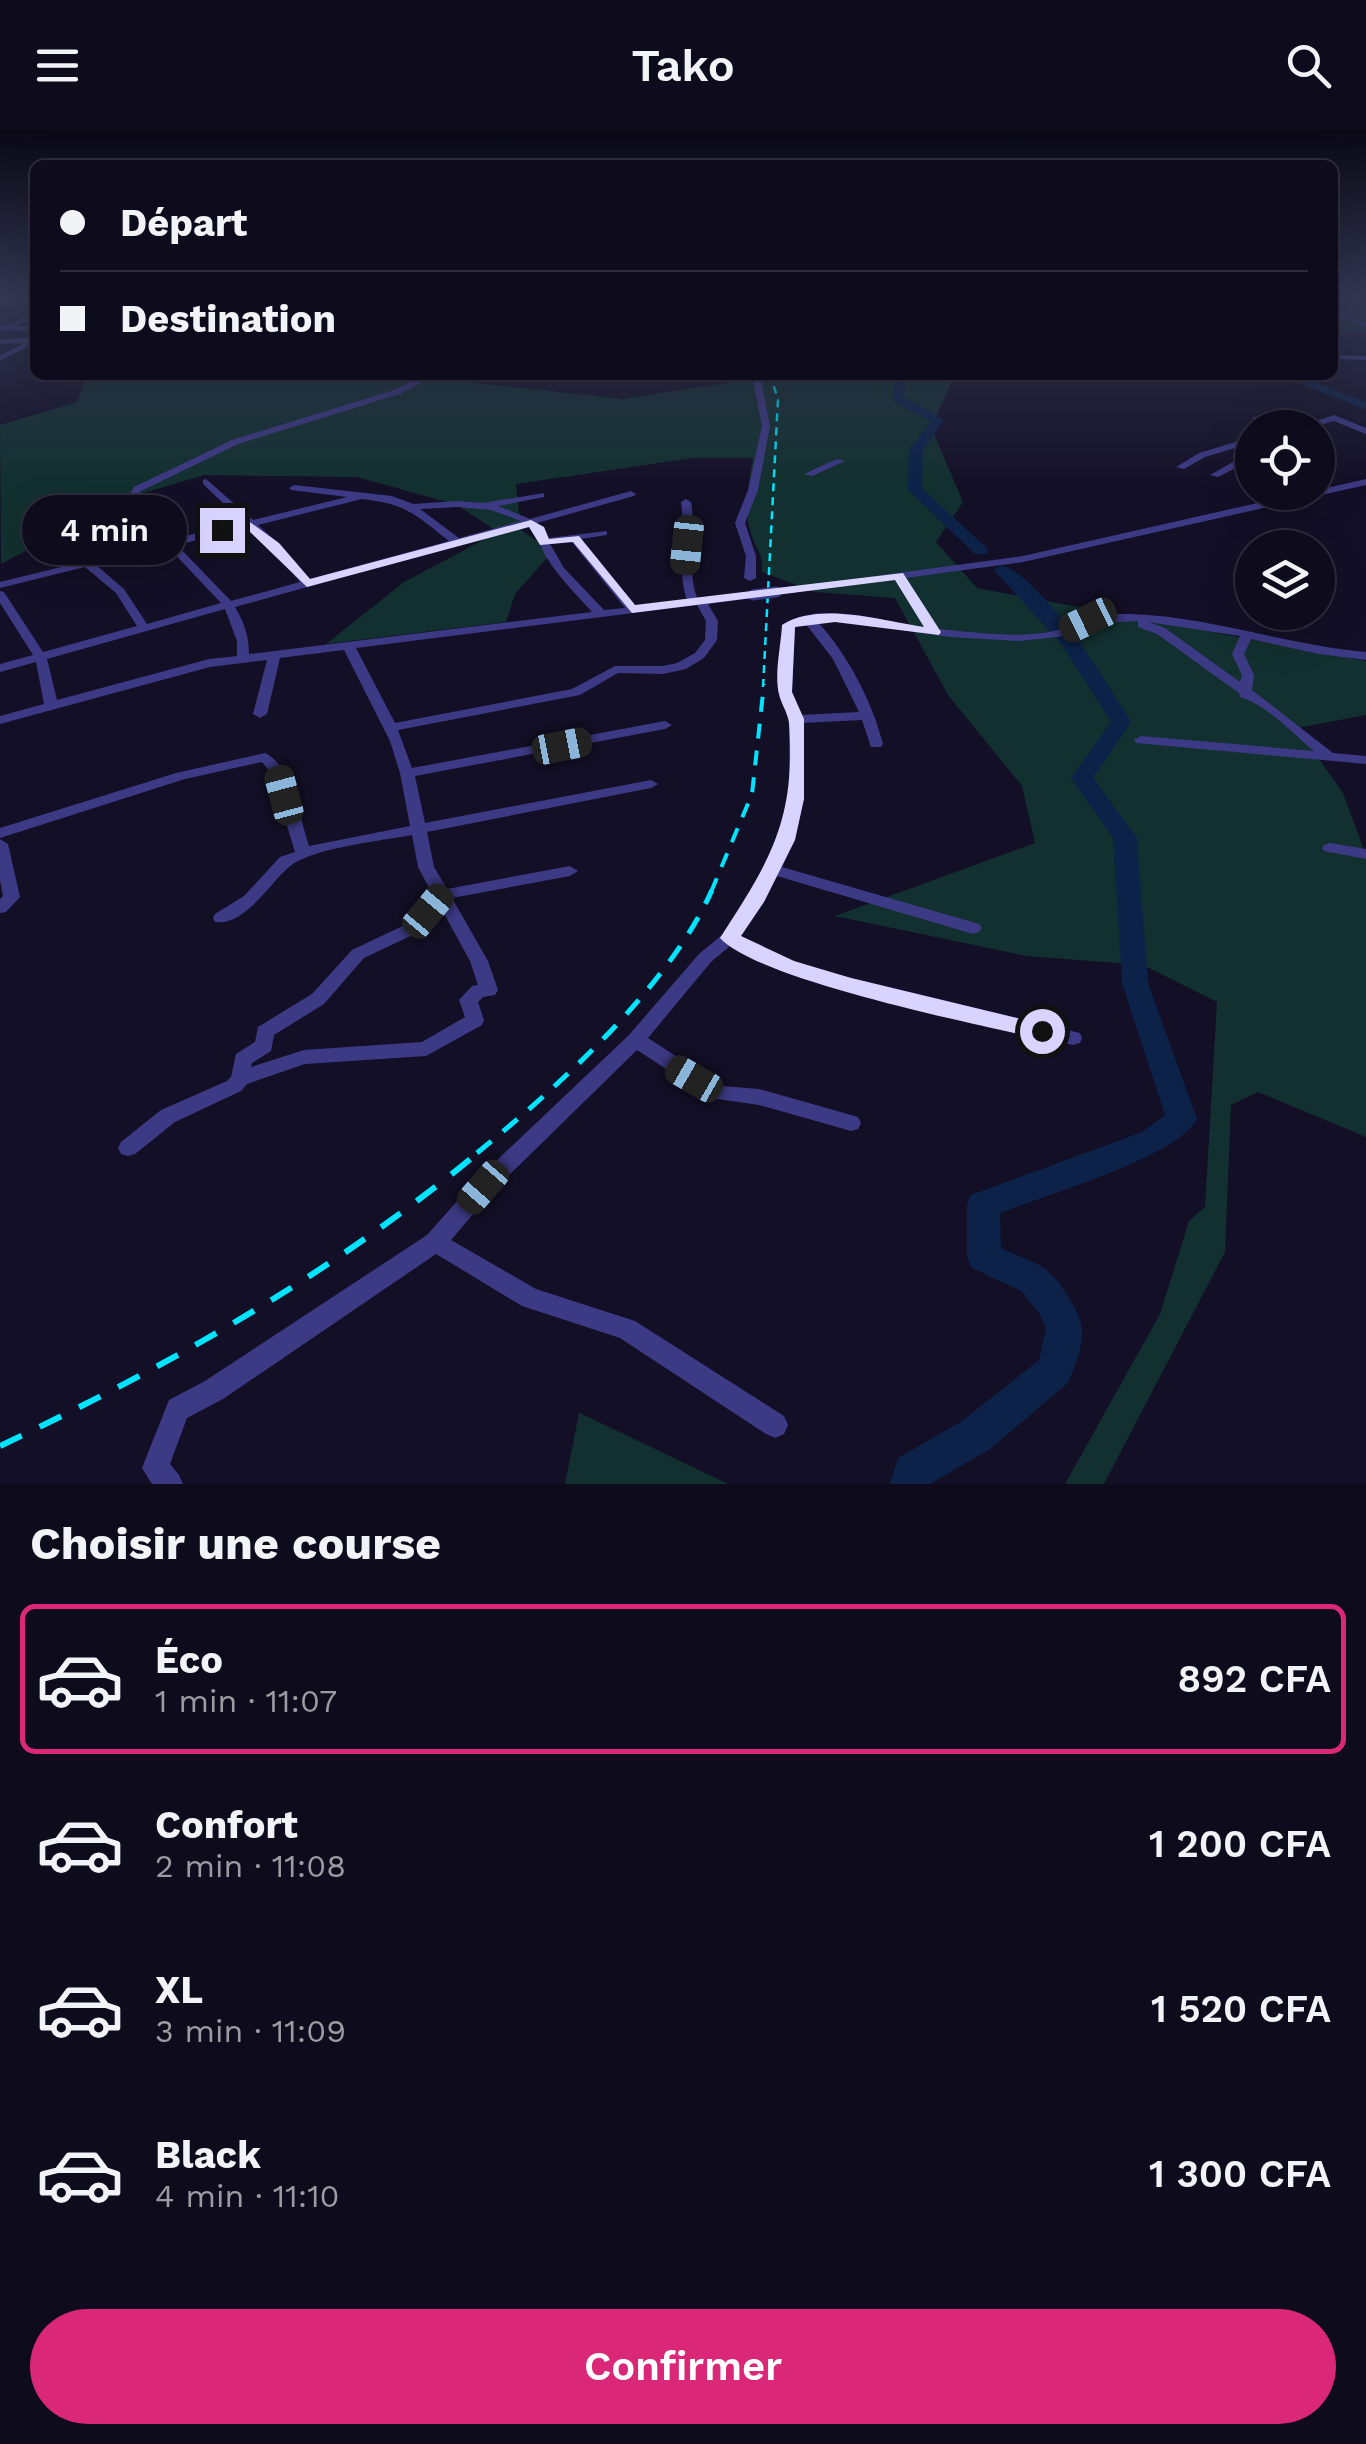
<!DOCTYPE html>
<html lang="fr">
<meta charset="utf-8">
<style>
:root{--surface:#0e0b1c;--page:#1c1929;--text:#f1f3f6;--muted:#9b9ba3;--line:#2e2b3b;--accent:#db2777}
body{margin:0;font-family:"Work Sans",sans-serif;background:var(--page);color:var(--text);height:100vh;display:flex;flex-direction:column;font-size:38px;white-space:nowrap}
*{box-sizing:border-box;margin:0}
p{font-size:32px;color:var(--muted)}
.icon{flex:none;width:55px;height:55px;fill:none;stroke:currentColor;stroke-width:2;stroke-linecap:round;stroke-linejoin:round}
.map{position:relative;height:1354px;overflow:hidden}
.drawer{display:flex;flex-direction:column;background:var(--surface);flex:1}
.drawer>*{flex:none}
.guide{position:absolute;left:30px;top:30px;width:1308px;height:220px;border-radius:15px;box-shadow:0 10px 40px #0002,0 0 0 2px var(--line);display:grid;align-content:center;height:220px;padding:0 30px;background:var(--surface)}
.buttons{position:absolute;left:1235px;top:280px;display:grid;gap:20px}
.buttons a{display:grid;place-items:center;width:100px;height:100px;border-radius:50%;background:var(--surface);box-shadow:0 10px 40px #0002,0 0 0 2px var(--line);font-size:50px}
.end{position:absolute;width:45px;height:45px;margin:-22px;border:12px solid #d9d4ff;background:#111;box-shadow:0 0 0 5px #111}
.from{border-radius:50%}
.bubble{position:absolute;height:70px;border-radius:35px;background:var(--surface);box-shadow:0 10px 40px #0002,0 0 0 2px var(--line);font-size:32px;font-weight:600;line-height:70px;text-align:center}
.car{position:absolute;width:30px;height:60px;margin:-30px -15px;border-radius:12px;box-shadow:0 0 8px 2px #0007;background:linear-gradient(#222 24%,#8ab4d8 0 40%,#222 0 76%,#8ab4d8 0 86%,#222 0)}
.guide b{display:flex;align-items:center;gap:35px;height:95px;font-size:38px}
.guide b+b{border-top:2px solid var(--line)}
.guide i{width:25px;height:25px;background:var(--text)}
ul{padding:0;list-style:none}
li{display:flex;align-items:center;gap:30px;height:150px;margin:0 20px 15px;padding:0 10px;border:5px solid transparent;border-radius:15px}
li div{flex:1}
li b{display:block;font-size:38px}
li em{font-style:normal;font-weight:600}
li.selected{border-color:var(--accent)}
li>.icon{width:90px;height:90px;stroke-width:1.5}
h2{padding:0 30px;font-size:45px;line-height:120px}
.primary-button{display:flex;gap:20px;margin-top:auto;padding:20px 30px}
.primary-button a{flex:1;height:115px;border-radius:60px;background:var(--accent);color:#fff;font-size:40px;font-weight:600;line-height:115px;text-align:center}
header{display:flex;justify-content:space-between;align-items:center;height:130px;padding:0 30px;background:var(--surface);font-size:45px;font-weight:600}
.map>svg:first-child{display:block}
.green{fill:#12302f}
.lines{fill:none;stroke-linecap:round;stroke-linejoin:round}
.river{fill:#0c2248;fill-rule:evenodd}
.minor{fill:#3d3a85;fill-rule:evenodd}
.rail-far3{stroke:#00e5ff;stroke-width:2.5;stroke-dasharray:8 6;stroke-linecap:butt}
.rail-far2{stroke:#00e5ff;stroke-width:4;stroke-dasharray:15 12;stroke-linecap:butt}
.rail-far1{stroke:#00e5ff;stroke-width:5;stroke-dasharray:19 15;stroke-linecap:butt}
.rail{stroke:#00e5ff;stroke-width:6;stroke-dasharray:24 20;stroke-linecap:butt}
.minor-bridge{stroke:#3d3a85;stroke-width:11}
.route{fill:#d9d4ff}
</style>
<header><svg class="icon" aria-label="menu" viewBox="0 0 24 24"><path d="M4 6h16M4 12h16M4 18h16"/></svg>Tako<svg class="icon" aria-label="search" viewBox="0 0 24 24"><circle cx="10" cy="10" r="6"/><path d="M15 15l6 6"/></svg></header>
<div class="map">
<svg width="1366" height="1354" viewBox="0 0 1366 1354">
<rect width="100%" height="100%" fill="#130f26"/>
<path class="green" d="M1333 167H1366V202L1333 204Z
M86 245H400L623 269 779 245H955L931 297 963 372 936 412 977 458 1366 531V585L1297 598 1343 663 1366 725V1007L1258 962 1231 975 1225 1122 1104 1354H1065L1160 1184 1189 1091 1205 1077 1217 872 1143 835 1026 826 835 786 1035 713 1022 656 948 565 895 468 815 462 762 442C763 421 757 422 751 404 743 379 749 353 753 328H693L516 354 521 400 541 414 547 428 515 464 506 492 326 514 404 452 498 402 457 375 357 347 204 345 121 370 1 434 0 295 77 272Z
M579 1283H580L728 1354H565Z"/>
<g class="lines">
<path class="river" d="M895 245H907L903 267 944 290 923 320 922 359 987 418V424H975L908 360 909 320 931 291 893 271Z
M1280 245H1296L1366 272V280Z
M1002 435C1045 451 1107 552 1131 592L1093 648 1137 708 1148 853 1197 989C1178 1027 1043 1066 1000 1083L1001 1118C1014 1125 1032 1130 1044 1138 1059 1149 1080 1181 1082 1199 1084 1214 1074 1239 1068 1253L990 1319 930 1354H890L898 1328 962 1291 1039 1230 1046 1199 1039 1183 1021 1161 972 1138 967 1127V1075L971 1065 1142 1002 1165 985 1122 853 1113 708 1071 648 1111 592 1062 515 994 440Z"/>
<path class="minor" d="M17 167H25L0 176V172Z
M1332 179 1366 193V197L1332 184Z
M35 183V187L16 196 35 197V201L0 200V196H6Z
M35 207V212L0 231V226L24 213 0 214V210Z
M1332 225 1366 226V230L1332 229Z
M425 245H435L400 264 238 314 141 361 138 367 173 409 243 392 203 354V350L206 349 253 390 347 367 291 360 289 358 294 355 392 366 413 374 458 371 483 373 544 363V367L498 376 530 389 631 361 636 364 634 366 537 393 548 408 607 401V405L581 409 636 476 687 470C676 438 686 405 681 372L686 369 691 372C697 404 686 437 697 468L753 462 759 465 753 468 708 474 718 491 717 510 704 528 686 539 663 544 618 543 580 565 398 600 412 638 665 591 672 595 665 599 415 646 425 693 651 650 658 654 651 658 427 702 434 737 447 759 570 736 578 741 570 746 452 768 488 831 498 860 495 865 483 867 478 872 484 890 482 895 426 926 305 934 247 954 241 961 175 992 135 1024 128 1026 121 1024 118 1018 121 1012 161 980 227 951 231 947 236 924 255 912 258 897 312 864 352 820 409 793 433 765 418 737 412 705C381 711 311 718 289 737 269 754 245 796 215 792L213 788 215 784 244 766 280 727 295 722 271 643 262 632 185 649 0 708V698L176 643 265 623C292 636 300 689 309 716L410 696 400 643 390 611 344 520 280 528 267 584 260 588 253 584 267 530 210 537 0 594V586L44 574 36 532 0 542V534L33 525 0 473V461L4 462 43 522 137 496 116 463 85 437 0 458V452L163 412 128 367 134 357 232 310 394 260ZM362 369C407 374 414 384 449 411L310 449 279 414 258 395ZM458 377 491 380 521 391 459 408 420 379ZM528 396C539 405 540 419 549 431 561 450 577 465 592 482L249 524C249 506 244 492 235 477ZM249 397 271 418 300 452 231 471 177 415ZM571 411 625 478 604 480 564 438 550 414ZM168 417 221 473 147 494 124 459 96 435ZM697 475 706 491 705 510 695 523 677 533 663 536H615L572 559 395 593 356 518ZM225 479 237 511V526L209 529 57 570 47 529ZM441 778 470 831 478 855 472 856 459 870 465 887 422 912 304 920 251 937 252 933 271 921 274 905 324 874 364 828 421 801Z
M542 245H587L563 251Z
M752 245H760L770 296 758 360 745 393 756 426V448L750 451 744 448 746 426 735 393 748 360 762 296Z
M1334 285 1366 298V304L1334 291 1311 298H1296Z
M1253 287H1259L1279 298H1267L1253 291Z
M1252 307V313L1205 327 1184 339 1176 337 1199 323Z
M1321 309H1327L1328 311 1318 316V310Z
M1252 327V333H1245L1218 347 1210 345 1240 328Z
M837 329 845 331 812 346 804 344Z
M1366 349V355L1023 432 905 448 938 499C974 502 1018 509 1054 501 1064 499 1073 492 1083 489 1097 484 1113 484 1129 484 1209 486 1286 515 1366 522V530L1319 524 1251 509 1244 524 1254 545 1252 560 1333 623 1366 626V634L1136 613 1134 610 1141 606 1314 621C1292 603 1267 575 1240 567L1239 563 1157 504 1138 497V491L1096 493 1058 507 1019 511 950 507 852 493 817 491C848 525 872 571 883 614L881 617H871L862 590 803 593C803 648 807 686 782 737L979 794 982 798 979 802 973 804 777 746 764 771 739 806 782 827 827 842 1080 903 1082 908 1080 913 1073 915C1005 900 937 884 869 866 822 853 773 841 730 816L711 832 648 908 722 956 759 959 851 985 858 987 861 993 858 999 851 1001 759 975 711 968 637 920 491 1063 451 1110 536 1159 635 1191 784 1286 788 1295 784 1304 775 1308 766 1304 620 1208 522 1176 436 1124 223 1269 187 1288 170 1334 179 1345 183 1354H152L142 1338 169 1270 205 1251 427 1105 475 1051 629 905 699 824 723 804 749 769 779 710 789 669V589L778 562 783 495C823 469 882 493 925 497L895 449 776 465 772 464V460L1023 426 1306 362H1318V360ZM1148 492 1240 506 1232 524 1242 545 1240 552 1165 498ZM805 493 833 529 859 582 801 585 792 562 795 497Z
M0 709 8 714 20 767 6 782 0 783V769L3 766 0 750Z
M1330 713 1366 719V729L1324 721 1322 718 1324 715Z"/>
<path class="rail-far3" d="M763 557 778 269 770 245"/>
<path class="rail-far2" d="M711 762 752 664 764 554"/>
<path class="rail-far1" d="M477 1023C559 956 669 857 712 760"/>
<path class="rail" d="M0 1316C170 1235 335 1142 480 1021"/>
<path class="minor-bridge" d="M753 465 776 462"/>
</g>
<linearGradient id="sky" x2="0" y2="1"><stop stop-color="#0a0815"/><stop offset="0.47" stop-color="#333752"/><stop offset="1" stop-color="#333752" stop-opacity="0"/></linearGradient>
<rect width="1366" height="356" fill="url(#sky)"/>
<path class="route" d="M247 390 279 413 310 449 531 390 544 397 549 409 579 406 635 475 903 443 941 502 939 505 835 492 795 497 792 562 804 589V669L795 710 764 772 741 806 794 831 851 848 1050 896V907L1042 909C979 895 758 850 720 808 770 731 796 690 789 593 788 583 781 574 779 564 774 544 781 516 782 495 819 471 883 491 924 497L895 450 632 483 573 412 540 415 529 397 307 457 245 397 222 403 216 400Z"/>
</svg>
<div class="buttons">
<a><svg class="icon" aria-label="locate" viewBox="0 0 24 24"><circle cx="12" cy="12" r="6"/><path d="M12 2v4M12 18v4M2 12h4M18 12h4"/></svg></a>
<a><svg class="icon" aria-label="layers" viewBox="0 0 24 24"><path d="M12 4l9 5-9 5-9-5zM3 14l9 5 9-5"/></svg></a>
</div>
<i class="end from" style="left:1042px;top:901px"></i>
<i class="end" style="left:222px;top:400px"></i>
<div class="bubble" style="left:22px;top:365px;width:165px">4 min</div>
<i class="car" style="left:687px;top:415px;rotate:186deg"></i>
<i class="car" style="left:1088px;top:490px;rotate:244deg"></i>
<i class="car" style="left:562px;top:616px;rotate:79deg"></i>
<i class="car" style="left:284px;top:665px;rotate:345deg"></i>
<i class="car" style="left:428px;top:781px;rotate:40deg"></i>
<i class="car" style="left:694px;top:949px;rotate:300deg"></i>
<i class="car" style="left:483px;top:1057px;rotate:221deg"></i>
<div class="guide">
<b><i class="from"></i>Départ</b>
<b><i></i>Destination</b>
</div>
</div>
<section class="drawer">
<h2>Choisir une course</h2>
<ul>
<li class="selected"><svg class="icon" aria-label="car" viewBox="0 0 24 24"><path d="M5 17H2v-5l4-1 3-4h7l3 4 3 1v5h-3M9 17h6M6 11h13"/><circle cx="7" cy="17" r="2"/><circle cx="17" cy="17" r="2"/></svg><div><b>Éco</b><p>1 min · 11:07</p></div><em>892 CFA</em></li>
<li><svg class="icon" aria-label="car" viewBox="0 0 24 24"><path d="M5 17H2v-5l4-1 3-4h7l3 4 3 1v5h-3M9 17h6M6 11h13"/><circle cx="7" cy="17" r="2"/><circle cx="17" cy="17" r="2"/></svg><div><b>Confort</b><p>2 min · 11:08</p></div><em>1 200 CFA</em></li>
<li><svg class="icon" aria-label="car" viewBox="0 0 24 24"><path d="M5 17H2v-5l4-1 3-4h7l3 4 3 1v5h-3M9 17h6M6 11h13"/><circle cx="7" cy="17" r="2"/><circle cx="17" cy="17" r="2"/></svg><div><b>XL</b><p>3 min · 11:09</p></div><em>1 520 CFA</em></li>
<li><svg class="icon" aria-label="car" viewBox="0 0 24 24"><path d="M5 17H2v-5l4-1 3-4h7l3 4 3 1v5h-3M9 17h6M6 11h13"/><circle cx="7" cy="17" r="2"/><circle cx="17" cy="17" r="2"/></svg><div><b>Black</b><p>4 min · 11:10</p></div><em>1 300 CFA</em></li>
</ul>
<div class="primary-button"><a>Confirmer</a></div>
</section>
